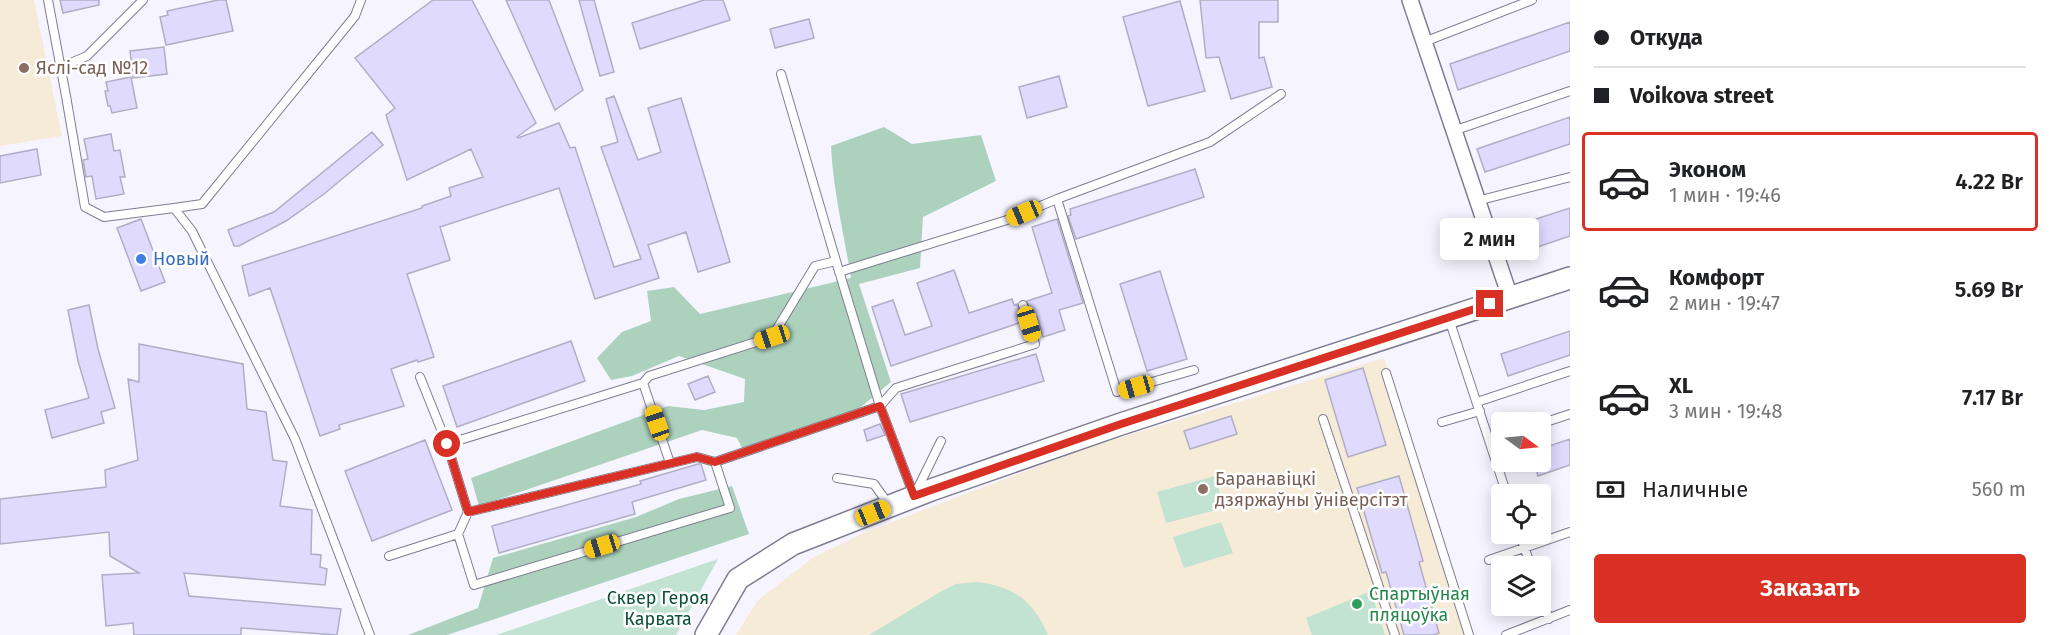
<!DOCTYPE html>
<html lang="ru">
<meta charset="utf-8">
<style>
:root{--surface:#fff;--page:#f6f6f6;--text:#202124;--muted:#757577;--line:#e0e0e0;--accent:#d93025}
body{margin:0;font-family:"Fira Sans",sans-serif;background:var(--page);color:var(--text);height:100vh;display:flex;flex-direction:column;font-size:22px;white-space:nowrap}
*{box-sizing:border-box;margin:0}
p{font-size:20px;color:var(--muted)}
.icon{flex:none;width:33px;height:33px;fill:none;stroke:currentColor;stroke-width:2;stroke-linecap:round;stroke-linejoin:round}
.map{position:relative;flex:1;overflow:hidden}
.sheet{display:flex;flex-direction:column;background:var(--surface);width:480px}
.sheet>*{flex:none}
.hud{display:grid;align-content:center;height:132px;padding:0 24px;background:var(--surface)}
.needle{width:39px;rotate:105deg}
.fabs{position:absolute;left:1491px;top:412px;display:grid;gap:12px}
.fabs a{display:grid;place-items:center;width:60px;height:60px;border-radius:6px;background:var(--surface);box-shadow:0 3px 15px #0003;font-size:30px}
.end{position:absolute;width:27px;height:27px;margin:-14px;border:8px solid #d93025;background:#fff;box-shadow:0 0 0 3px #fff}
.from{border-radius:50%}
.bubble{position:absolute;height:42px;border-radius:6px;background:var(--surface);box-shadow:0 3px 15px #0003;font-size:20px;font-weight:600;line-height:42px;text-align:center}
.car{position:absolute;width:18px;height:36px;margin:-18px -9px;border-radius:8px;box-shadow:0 0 4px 2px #0007;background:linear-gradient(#f5c518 24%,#345 0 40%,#f5c518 0 76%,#345 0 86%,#f5c518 0)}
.hud b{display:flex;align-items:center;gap:21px;height:57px;font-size:22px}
.hud b+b{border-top:2px solid var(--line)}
.hud i{width:15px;height:15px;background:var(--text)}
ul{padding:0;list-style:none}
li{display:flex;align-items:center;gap:18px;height:99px;margin:0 12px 9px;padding:0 12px;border:3px solid transparent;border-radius:6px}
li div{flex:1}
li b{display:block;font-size:22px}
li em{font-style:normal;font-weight:600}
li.active{border-color:var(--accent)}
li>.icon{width:54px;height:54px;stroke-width:1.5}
.pay{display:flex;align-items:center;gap:15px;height:66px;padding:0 24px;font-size:22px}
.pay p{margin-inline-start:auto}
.primary-button{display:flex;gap:12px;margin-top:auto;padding:12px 24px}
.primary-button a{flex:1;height:69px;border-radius:6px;background:var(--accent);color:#fff;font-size:24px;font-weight:600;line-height:69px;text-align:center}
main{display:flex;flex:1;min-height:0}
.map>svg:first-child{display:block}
.education{fill:#f6ebd6}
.green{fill:#c2e3d1}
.forest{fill:#acd2be}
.building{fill:#dfdafe;stroke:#b0aec4;stroke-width:1.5}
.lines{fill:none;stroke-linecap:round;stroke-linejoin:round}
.lane-casing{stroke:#7f7c92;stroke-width:10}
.street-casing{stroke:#7f7c92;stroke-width:18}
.secondary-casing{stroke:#7f7c92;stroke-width:24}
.lane{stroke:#fff;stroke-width:8}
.street{stroke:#fff;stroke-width:15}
.secondary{stroke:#fff;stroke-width:21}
.route{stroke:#d93025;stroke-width:8}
.education-dot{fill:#8d6e63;stroke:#fff;stroke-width:2}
.shop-dot{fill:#3f7fe0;stroke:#fff;stroke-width:2}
.leisure-dot{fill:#2e9e5b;stroke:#fff;stroke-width:2}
.labels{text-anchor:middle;stroke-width:5;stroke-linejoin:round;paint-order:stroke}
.education-label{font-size:18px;fill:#785e54;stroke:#fff;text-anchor:start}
.shop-label{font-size:18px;fill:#366cbe;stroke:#fff;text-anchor:start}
.leisure-label{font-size:18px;fill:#27864d;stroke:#fff;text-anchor:start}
.park-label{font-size:18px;fill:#0c5137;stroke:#fff}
</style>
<main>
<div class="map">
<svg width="1570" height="635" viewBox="0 0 1570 635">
<rect width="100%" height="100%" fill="#f6f5ff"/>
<path class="education" d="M0 0H34L62 136 0 146Z
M1384 358 1472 635H736L758 600 814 557 868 531 1092 446Z"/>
<path class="green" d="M1215 476 1224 508 1166 523 1157 492Z
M1221 522 1233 553 1184 568 1173 537Z
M718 559 676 635H496Z
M976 582C1013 586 1033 600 1048 635H869L940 592 956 584Z
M1371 591 1385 635H1312L1306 618Z"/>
<path class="forest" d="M884 127 912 144 981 135 996 181 923 217 920 268 859 284 891 382 850 416 744 452 737 438 702 430 479 506 471 478 668 406 704 410 744 402 745 379 679 356 632 376 611 380 597 358 622 332 651 321 647 291 674 287 700 314 851 278C844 234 833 190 831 146Z
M732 486 749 534 447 635H408L478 608 493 558 636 517 679 499Z"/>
<path class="building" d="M60 0H99V5L63 13Z
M218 0H226L233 31 166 45 160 17 168 15 167 11Z
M433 0H472L536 123 517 137 518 138 559 123 570 148 575 147 614 267 641 259 601 147 618 142 606 99 614 96 638 160 661 152 648 108 681 98 730 262 698 272 686 232 648 245 659 278 595 299 559 188 440 227 450 260 407 274 434 357 418 362 417 360 391 369 404 406 339 425 340 429 320 436 270 288 249 296 242 266 422 208V206L451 196 449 188 483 177 471 149 407 180 386 115 395 108 355 58Z
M506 0H549L583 90 555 110Z
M579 0H594L614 72 600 76Z
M704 0H723L730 20 640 49 632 23Z
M1200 0H1278V22H1259V58L1264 57 1272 87 1231 99 1219 57 1206 58Z
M1180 1 1205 91 1148 106 1123 17Z
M809 19 814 38 775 48 770 29Z
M1570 22V51L1458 90 1450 64Z
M164 47 167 74 133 78 130 51Z
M1059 76 1067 107 1027 118 1019 87Z
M131 77 137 108 112 113 110 106H108L105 91H108L106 82Z
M1570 117V144L1485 172 1477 149Z
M372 132 383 145 324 194 286 221 239 246H234L228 230 274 212Z
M111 134 114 151 120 150 125 177H120L124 194 96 199 92 176 86 177 83 160 88 159 84 139Z
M37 149 41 175 0 183V156Z
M1195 169 1204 197 1076 239 1068 216 1071 215 1070 209Z
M1570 208V236L1511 256 1502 230Z
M141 219 165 282 141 291 117 228Z
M1057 219 1083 303 1059 310 1065 330 1043 337 1037 317 1033 318 1027 301 1052 293 1032 227Z
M954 270 969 313 1012 299 1014 305 1017 304 1022 322 891 366 872 307 893 300 905 335 932 326 917 283Z
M1160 271 1187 359 1147 371 1120 284Z
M89 305 98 349 115 408 101 412 104 423 52 438 45 410 89 398 78 361 68 310Z
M1570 331V355L1508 376 1501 354Z
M571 341 585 381 457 427 443 386Z
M139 344 243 364 247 409 266 412 273 460 287 462 280 506 312 510 311 554 321 555 320 567 327 569 325 585 184 573 189 596 341 609 337 635 241 628V635H134L133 623 106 626 102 575 139 573 110 556 109 532 0 544V499L106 487 105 470 138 460 128 379 139 382Z
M1036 354 1044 381 910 422 901 394Z
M1363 368 1386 445 1348 457 1325 380Z
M708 376 715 392 695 400 688 384Z
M1231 416 1237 434 1190 449 1184 431Z
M880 424 885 435 867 441 864 430Z
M1570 439V465L1538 476 1534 462H1540V449Z
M425 440 452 510 372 541 345 471Z
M698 464H701L706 480 632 502 635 514 499 553 492 526 641 484 640 481Z
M1399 476 1423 561 1419 562 1439 633 1433 635H1404L1386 572 1382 573 1357 488Z"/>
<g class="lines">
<g class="lane-casing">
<path id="lane" d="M48 0 66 96 85 207 104 217 174 208 192 231 295 439 370 635
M1424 42 1532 0
M61 67 87 56 143 0
M781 74 836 261
M1453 131 1570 91
M1057 199 1210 142 1281 94
M1477 201 1570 177
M174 208 202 204 355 16 361 0
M839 272 1007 220 1057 199 1117 392 1194 370
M1449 319 1507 495
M1386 373 1469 635
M420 377 447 444 468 512
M643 383 670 463
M1477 402 1570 371
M1323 419 1395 635
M1442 422 1480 411
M1540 424 1570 414
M941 441 914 496 880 406 896 388 1035 344 1023 305
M1490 441 1502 437
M447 444 643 383 649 376 772 337 815 266 836 261 880 406 715 462 697 457 468 512 458 534
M837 478 874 484 889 505
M1520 534 1531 567
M389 556 458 534 474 585 730 508 715 462
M1489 560 1570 532
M1540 595 1549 619
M1506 635 1570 610"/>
</g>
<g class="street-casing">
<path id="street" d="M1410 0 1510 297"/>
</g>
<g class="secondary-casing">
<path id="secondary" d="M706 635 738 579 793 544 931 490 1121 424 1570 278"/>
</g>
<use href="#lane" class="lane"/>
<use href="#street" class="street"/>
<use href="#secondary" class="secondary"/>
</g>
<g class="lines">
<path class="route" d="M447 444 468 512 697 457 715 462 880 406 914 496 1121 424 1490 304"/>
</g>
<g class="education-dot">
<circle cx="24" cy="68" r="6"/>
<circle cx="1203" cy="489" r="6"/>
</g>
<circle class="shop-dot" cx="141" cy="259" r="6"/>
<circle class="leisure-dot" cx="1357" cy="604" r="6"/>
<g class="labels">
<g class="education-label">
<text x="36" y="74">Яслі-сад №12</text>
<text x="1215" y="485">Баранавіцкі<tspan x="1215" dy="21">дзяржаўны ўніверсітэт</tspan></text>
</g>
<g class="shop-label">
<text x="153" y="265">Новый</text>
</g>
<g class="leisure-label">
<text x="1369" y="600">Спартыўная<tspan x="1369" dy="21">пляцоўка</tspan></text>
</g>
<g class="park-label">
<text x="658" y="604">Сквер Героя<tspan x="658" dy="21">Карвата</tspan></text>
</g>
</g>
</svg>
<div class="fabs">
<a><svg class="needle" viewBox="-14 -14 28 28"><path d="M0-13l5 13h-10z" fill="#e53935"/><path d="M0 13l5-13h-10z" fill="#757577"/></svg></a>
<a><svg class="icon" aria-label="locate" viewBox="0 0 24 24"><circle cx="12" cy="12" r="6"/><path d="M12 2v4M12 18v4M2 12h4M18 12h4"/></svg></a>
<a><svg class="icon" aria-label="layers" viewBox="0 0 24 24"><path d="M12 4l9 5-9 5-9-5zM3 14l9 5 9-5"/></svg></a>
</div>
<i class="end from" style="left:447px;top:444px"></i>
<i class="end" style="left:1490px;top:304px"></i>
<div class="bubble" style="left:1440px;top:218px;width:99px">2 мин</div>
<i class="car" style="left:1024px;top:213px;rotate:247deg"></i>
<i class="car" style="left:1029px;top:324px;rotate:163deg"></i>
<i class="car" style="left:772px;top:337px;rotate:252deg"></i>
<i class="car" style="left:1136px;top:387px;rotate:254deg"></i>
<i class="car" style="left:657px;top:423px;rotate:341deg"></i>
<i class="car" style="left:873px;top:513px;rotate:68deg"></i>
<i class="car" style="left:602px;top:546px;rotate:253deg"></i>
</div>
<section class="sheet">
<div class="hud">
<b><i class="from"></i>Откуда</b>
<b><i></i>Voikova street</b>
</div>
<ul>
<li class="active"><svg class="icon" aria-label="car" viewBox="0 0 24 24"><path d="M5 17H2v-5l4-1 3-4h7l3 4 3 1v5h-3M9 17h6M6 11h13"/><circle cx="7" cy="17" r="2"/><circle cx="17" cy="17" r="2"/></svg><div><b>Эконом</b><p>1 мин · 19:46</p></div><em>4.22 Br</em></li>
<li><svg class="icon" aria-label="car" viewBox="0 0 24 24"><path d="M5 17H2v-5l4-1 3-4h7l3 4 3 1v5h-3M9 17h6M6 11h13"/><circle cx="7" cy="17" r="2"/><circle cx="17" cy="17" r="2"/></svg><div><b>Комфорт</b><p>2 мин · 19:47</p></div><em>5.69 Br</em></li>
<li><svg class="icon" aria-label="car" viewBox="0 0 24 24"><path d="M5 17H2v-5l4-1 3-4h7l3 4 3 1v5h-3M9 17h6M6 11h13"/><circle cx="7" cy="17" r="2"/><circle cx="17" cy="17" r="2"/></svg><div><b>XL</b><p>3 мин · 19:48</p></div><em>7.17 Br</em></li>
</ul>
<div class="pay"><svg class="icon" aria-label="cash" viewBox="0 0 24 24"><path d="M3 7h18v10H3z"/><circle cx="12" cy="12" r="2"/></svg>Наличные<p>560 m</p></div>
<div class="primary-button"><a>Заказать</a></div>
</section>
</main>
